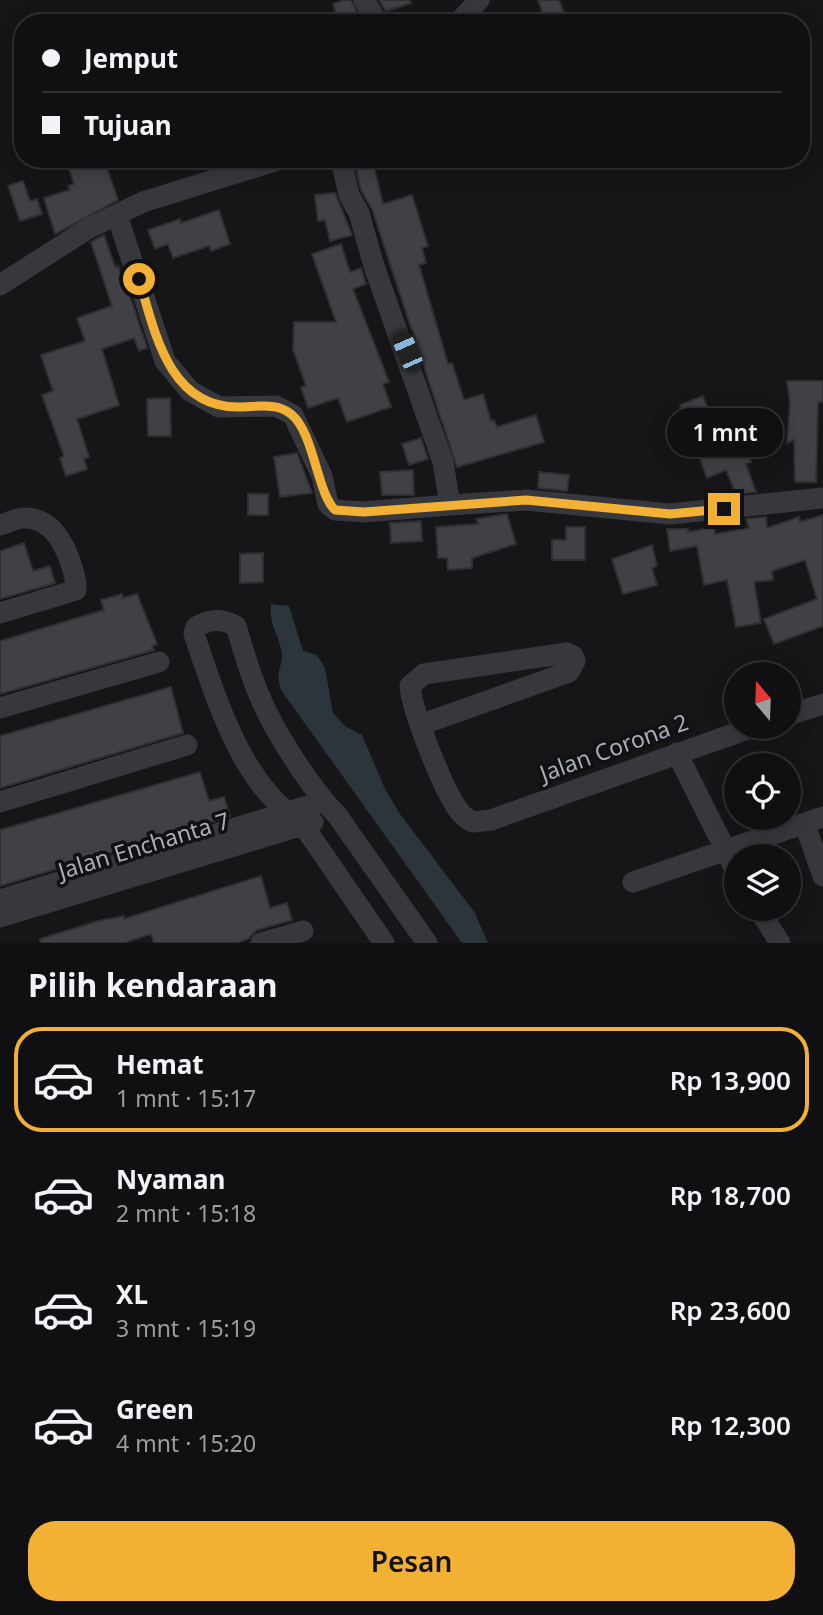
<!DOCTYPE html>
<html lang="id">
<meta charset="utf-8">
<style>
:root{--surface:#101012;--page:#1e1e20;--text:#f1f3f6;--muted:#9c9d9f;--line:#303032;--accent:#f2b134}
body{margin:0;font-family:"Noto Sans",sans-serif;background:var(--page);color:var(--text);height:100vh;display:flex;flex-direction:column;font-size:26px;white-space:nowrap}
*{box-sizing:border-box;margin:0}
p{font-size:23px;color:var(--muted)}
.icon{flex:none;width:38px;height:38px;fill:none;stroke:currentColor;stroke-width:2;stroke-linecap:round;stroke-linejoin:round}
.map{position:relative;height:943px;overflow:hidden}
.sheet{display:flex;flex-direction:column;background:var(--surface);flex:1}
.sheet>*{flex:none}
.guide{position:absolute;left:14px;top:14px;width:796px;height:154px;border-radius:28px;box-shadow:0 4px 18px #0003,0 0 0 2px var(--line);display:grid;align-content:center;height:154px;padding:0 28px;background:var(--surface)}
.needle{width:46px;rotate:341deg}
.fabs{position:absolute;left:724px;top:662px;display:grid;gap:14px}
.fabs a{display:grid;place-items:center;width:77px;height:77px;border-radius:50%;background:var(--surface);box-shadow:0 4px 18px #0003,0 0 0 2px var(--line);font-size:35px}
.end{position:absolute;width:32px;height:32px;margin:-16px;border:9px solid #f2b134;background:#111;box-shadow:0 0 0 4px #111}
.from{border-radius:50%}
.bubble{position:absolute;height:49px;border-radius:24px;background:var(--surface);box-shadow:0 4px 18px #0003,0 0 0 2px var(--line);font-size:23px;font-weight:600;line-height:49px;text-align:center}
.car{position:absolute;width:21px;height:42px;margin:-21px -10px;border-radius:9px;box-shadow:0 0 5px 2px #0007;background:linear-gradient(#222 24%,#8ab4d8 0 40%,#222 0 76%,#8ab4d8 0 86%,#222 0)}
.guide b{display:flex;align-items:center;gap:24px;height:66px;font-size:26px}
.guide b+b{border-top:2px solid var(--line)}
.guide i{width:18px;height:18px;background:var(--text)}
ul{padding:0;list-style:none}
li{display:flex;align-items:center;gap:21px;height:105px;margin:0 14px 10px;padding:0 14px;border:4px solid transparent;border-radius:28px}
li div{flex:1}
li b{display:block;font-size:26px}
li em{font-style:normal;font-weight:600}
li.active{border-color:var(--accent)}
li>.icon{width:63px;height:63px;stroke-width:1.5}
h2{padding:0 28px;font-size:32px;line-height:84px}
.button{display:flex;gap:14px;margin-top:auto;padding:14px 28px}
.button a{flex:1;height:80px;border-radius:28px;background:var(--accent);color:#111;font-size:28px;font-weight:600;line-height:80px;text-align:center}
.map>svg:first-child{display:block}
.water{fill:#2c353c}
.building{fill:#404145;stroke:#303034;stroke-width:2}
.lines{fill:none;stroke-linecap:round;stroke-linejoin:round}
.minor{stroke:#37383d;stroke-width:21}
.route{stroke:#f2b134;stroke-width:9}
.labels{text-anchor:middle;stroke-width:7;stroke-linejoin:round;paint-order:stroke}
.street-label{font-size:23px;fill:#a8adb8;stroke:#111113}
</style>
<div class="map">
<svg width="823" height="943" viewBox="0 0 823 943">
<rect width="100%" height="100%" fill="#161618"/>
<path class="water" d="M271 604 289 606 303 651 317 655 325 668 333 713 345 726 362 735 385 789 400 814 475 913 488 943H462L281 690C274 670 284 665 282 653 278 632 269 626 271 604Z"/>
<path class="building" d="M344 0H351L361 20 339 23 333 4Z
M379 0H410L411 3 386 11Z
M538 0H559L568 23H546Z
M66 159H104L118 200 55 234 44 198 70 190 68 186 74 184Z
M354 159H372L383 204 412 195 428 246 422 248 426 263 419 265 448 364 452 363 464 400 483 394 491 421 494 420 497 427 536 415 544 442 457 467 372 209 361 190Z
M23 181 30 201 37 199 42 214 20 221 8 186Z
M335 193 352 235 330 241 325 220 318 221 315 195Z
M219 210 230 244 211 251 209 246 173 258 168 244 155 249 148 230 180 219 181 223Z
M104 235 115 267 118 266 127 287 147 348 139 351 134 338 102 349 119 405 77 419 89 457 84 459 87 469 66 476 60 458 64 456 42 395 53 391 41 355 85 341 77 318 112 306 91 242Z
M341 244 350 272 361 268 366 284 353 289 389 382 383 384 391 407 347 422 338 398 308 408 301 387 306 386 293 349 294 322H336L312 254Z
M787 381H823V402H818L816 482H795L794 440 787 443 790 403Z
M703 396 721 442 760 431 768 450 749 457 751 462 746 464 756 492 736 494 726 470 707 478 680 405Z
M170 398 171 436H148L147 399Z
M421 438 428 459 409 465 402 444Z
M297 453 312 493 280 497 274 457Z
M413 470 414 495H382L380 472Z
M539 472 569 475 567 491 538 488Z
M248 494H268V515H248Z
M507 514 516 544 472 558V568L448 570 447 558H438L436 527 478 524 476 519Z
M823 515V626L774 644 764 619 817 599 805 560 772 571 773 580 754 582 761 623 736 627 727 580 704 585 697 546 670 551 667 529H688V532L714 527 715 534 749 528 746 519 766 517 767 528 799 517 800 522Z
M421 521 422 541 391 543 390 523Z
M566 527H585V560H552V540H566Z
M24 543 33 571 50 566 55 583 0 599V551Z
M652 545 657 566 652 568 657 585 623 594 612 559Z
M263 553V582L240 583V554Z
M122 594 123 598 137 594 157 644 152 646 154 650 0 694V641L104 610 101 600Z
M171 687 183 733 0 788V736Z
M200 772 209 801 224 797 230 816 0 886V830Z
M261 876 270 908 287 903 292 920 257 930 248 939 237 943H154L151 934 124 943H41L40 939 98 921 124 916V919Z"/>
<g class="lines">
<path class="minor" d="M364 0 378 23
M458 23 479 0
M341 159 349 195 359 213 374 266 443 462 450 505 526 500 670 514 823 498
M117 215 165 361 190 391 219 407 276 406 293 415 322 476 328 504 335 510 364 512 450 505
M0 285 89 228 143 202 281 159
M0 525C7 523 19 517 26 518 58 519 71 558 76 583V590L0 613
M0 708 159 662
M789 715 823 704
M420 725 569 672 575 661 573 656 567 653 424 674 410 686C412 711 442 786 457 808 461 815 467 819 473 822L491 820 756 726
M677 753 737 873
M0 802 187 745
M805 825 823 876
M633 882 823 817
M0 900 324 801
M758 908 780 943
M0 917 313 822
M261 943 303 931
M384 943 303 825C240 782 218 703 194 634L196 627C210 619 221 618 236 626 243 649 250 675 260 697 274 731 311 789 337 815L427 943"/>
</g>
<g class="lines">
<path class="route" d="M139 279C155 333 169 408 239 407 256 407 277 402 291 414 314 432 317 493 335 510L364 512 526 500 670 514 724 509"/>
</g>
<g class="labels">
<g class="street-label">
<text transform="translate(614 748) rotate(-20)" y="8">Jalan Corona 2</text>
<text transform="translate(144 846) rotate(-17)" y="8">Jalan Enchanta 7</text>
</g>
</g>
</svg>
<div class="fabs">
<a><svg class="needle" viewBox="-14 -14 28 28"><path d="M0-13l5 13h-10z" fill="#e53935"/><path d="M0 13l5-13h-10z" fill="#9c9d9f"/></svg></a>
<a><svg class="icon" aria-label="locate" viewBox="0 0 24 24"><circle cx="12" cy="12" r="6"/><path d="M12 2v4M12 18v4M2 12h4M18 12h4"/></svg></a>
<a><svg class="icon" aria-label="layers" viewBox="0 0 24 24"><path d="M12 4l9 5-9 5-9-5zM3 14l9 5 9-5"/></svg></a>
</div>
<i class="end from" style="left:139px;top:279px"></i>
<i class="end" style="left:724px;top:509px"></i>
<div class="bubble" style="left:667px;top:408px;width:116px">1 mnt</div>
<i class="car" style="left:407px;top:351px;rotate:336deg"></i>
<div class="guide">
<b><i class="from"></i>Jemput</b>
<b><i></i>Tujuan</b>
</div>
</div>
<section class="sheet">
<h2>Pilih kendaraan</h2>
<ul>
<li class="active"><svg class="icon" aria-label="car" viewBox="0 0 24 24"><path d="M5 17H2v-5l4-1 3-4h7l3 4 3 1v5h-3M9 17h6M6 11h13"/><circle cx="7" cy="17" r="2"/><circle cx="17" cy="17" r="2"/></svg><div><b>Hemat</b><p>1 mnt · 15:17</p></div><em>Rp 13,900</em></li>
<li><svg class="icon" aria-label="car" viewBox="0 0 24 24"><path d="M5 17H2v-5l4-1 3-4h7l3 4 3 1v5h-3M9 17h6M6 11h13"/><circle cx="7" cy="17" r="2"/><circle cx="17" cy="17" r="2"/></svg><div><b>Nyaman</b><p>2 mnt · 15:18</p></div><em>Rp 18,700</em></li>
<li><svg class="icon" aria-label="car" viewBox="0 0 24 24"><path d="M5 17H2v-5l4-1 3-4h7l3 4 3 1v5h-3M9 17h6M6 11h13"/><circle cx="7" cy="17" r="2"/><circle cx="17" cy="17" r="2"/></svg><div><b>XL</b><p>3 mnt · 15:19</p></div><em>Rp 23,600</em></li>
<li><svg class="icon" aria-label="car" viewBox="0 0 24 24"><path d="M5 17H2v-5l4-1 3-4h7l3 4 3 1v5h-3M9 17h6M6 11h13"/><circle cx="7" cy="17" r="2"/><circle cx="17" cy="17" r="2"/></svg><div><b>Green</b><p>4 mnt · 15:20</p></div><em>Rp 12,300</em></li>
</ul>
<div class="button"><a>Pesan</a></div>
</section>
